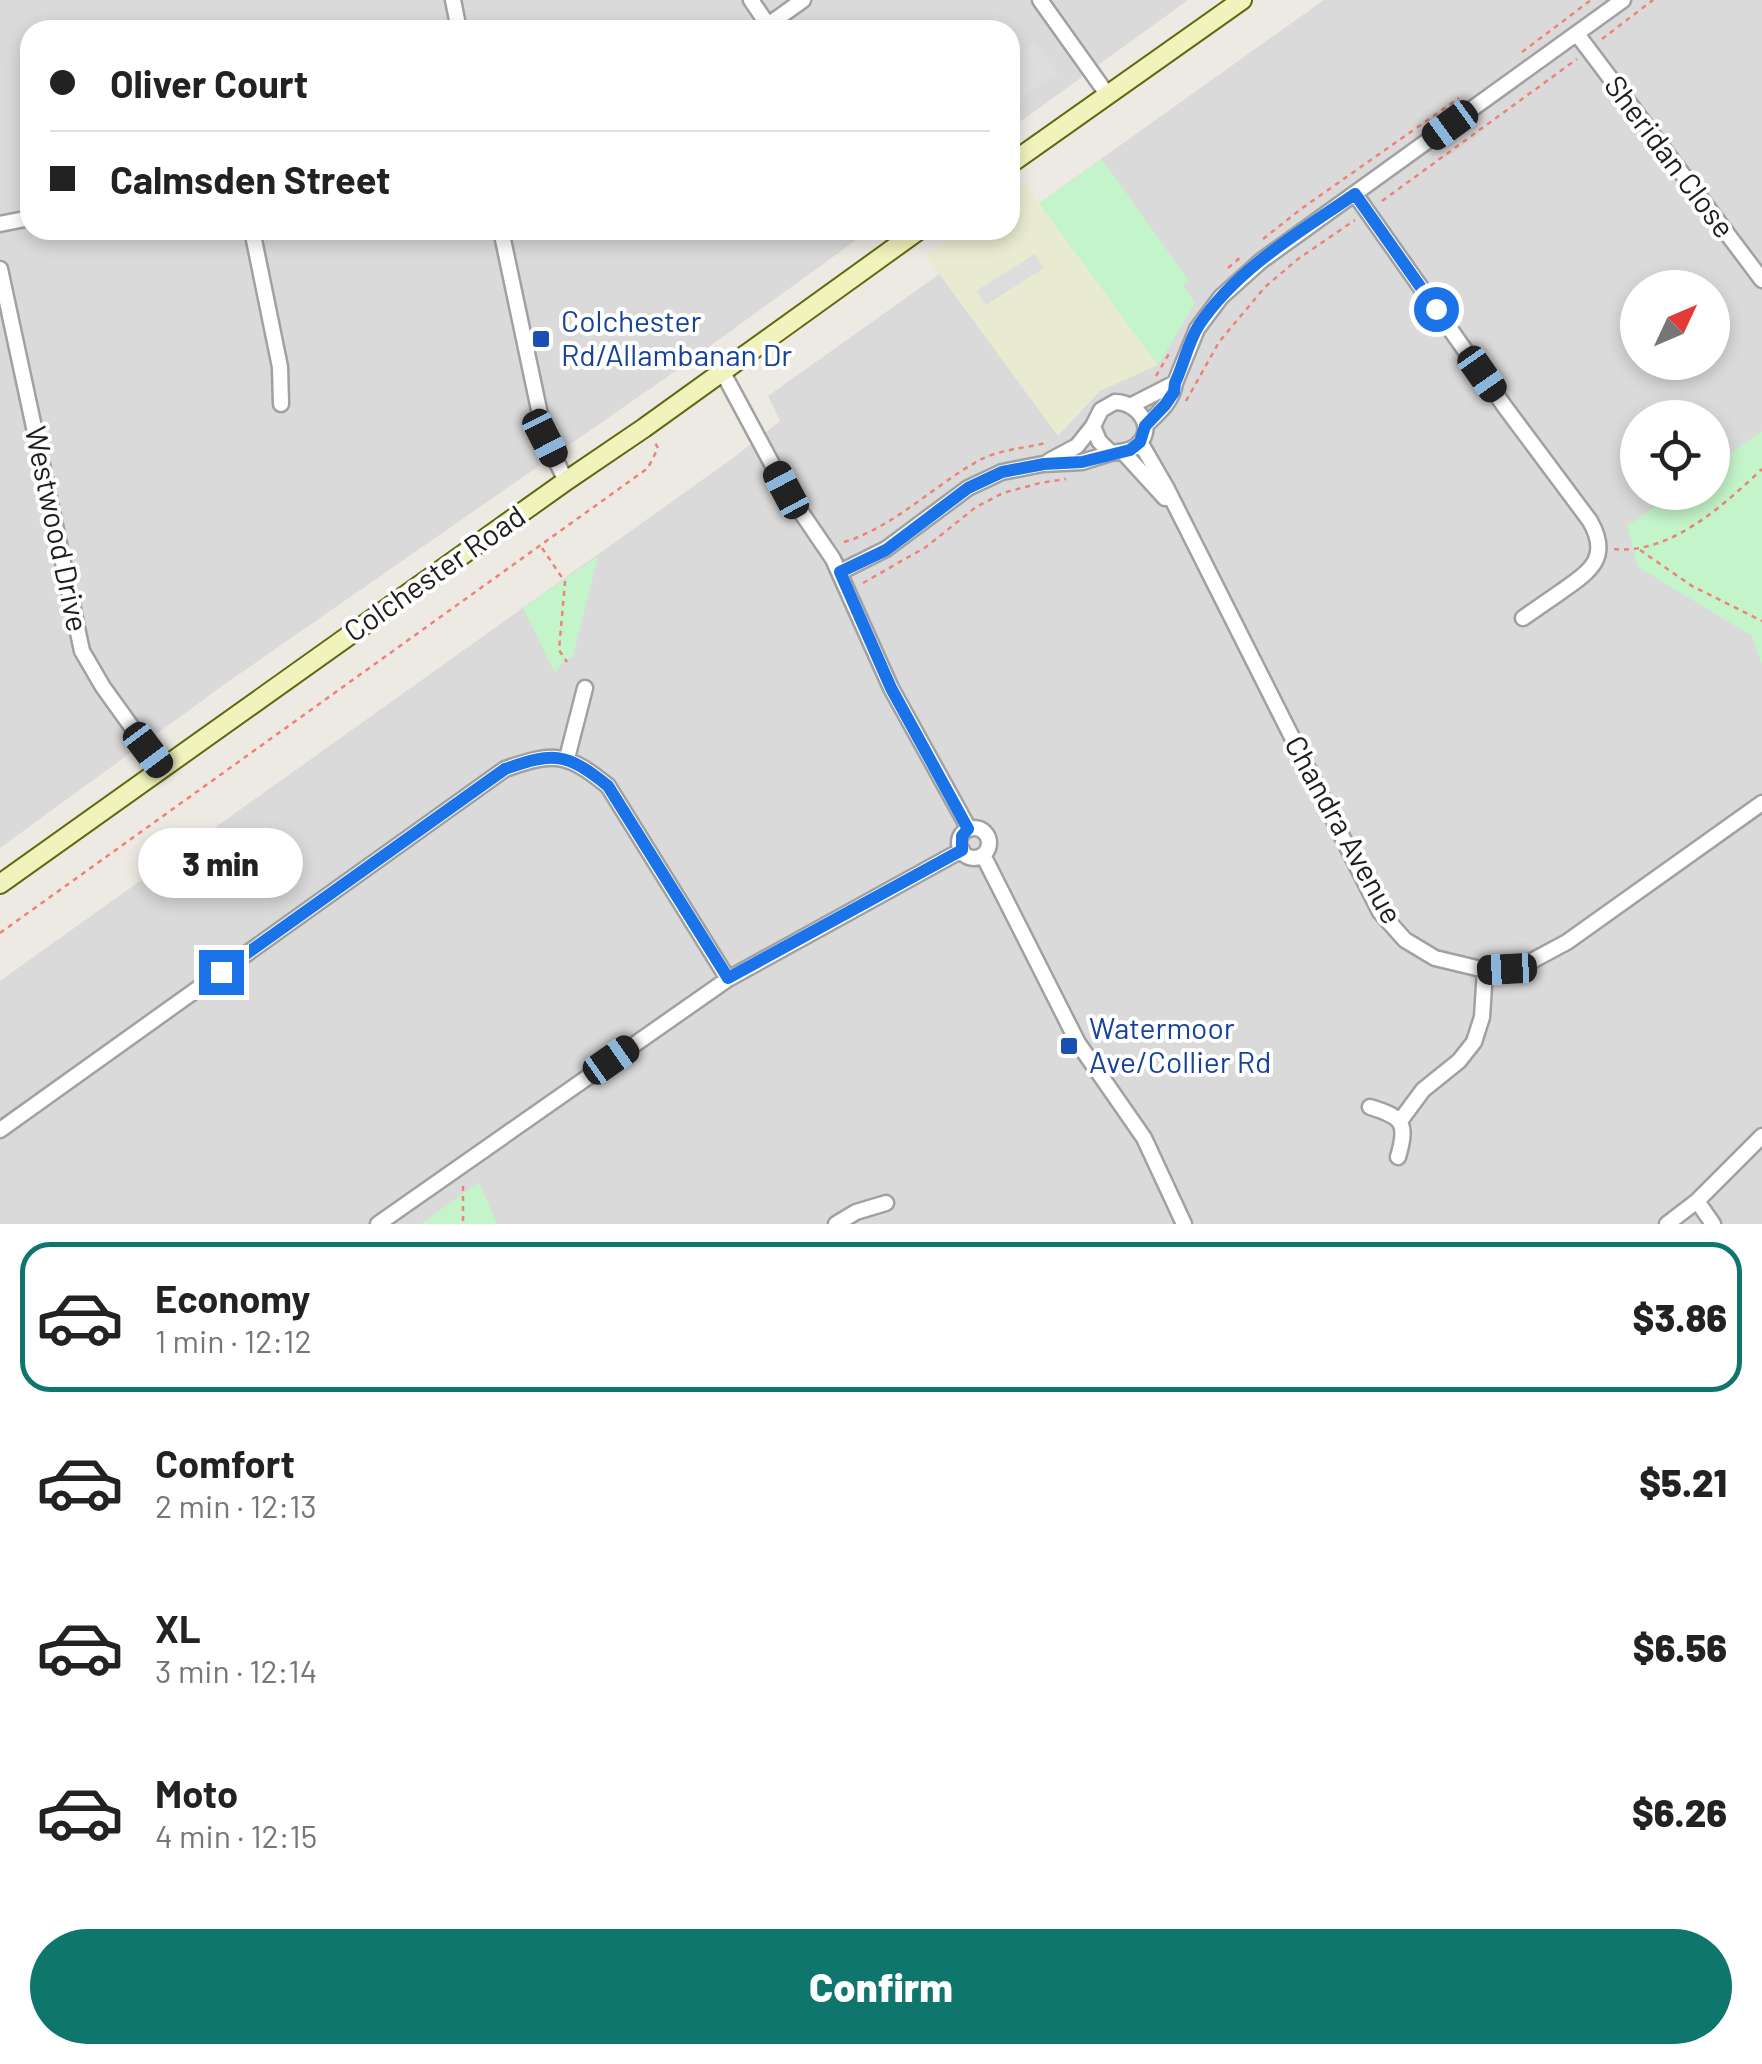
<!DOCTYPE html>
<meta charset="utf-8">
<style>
:root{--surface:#fff;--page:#f2f2f2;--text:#222;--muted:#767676;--line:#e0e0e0;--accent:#0f766e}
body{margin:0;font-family:Barlow,sans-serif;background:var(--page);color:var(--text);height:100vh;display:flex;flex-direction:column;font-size:38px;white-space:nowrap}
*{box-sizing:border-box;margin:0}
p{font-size:32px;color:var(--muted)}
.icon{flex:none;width:55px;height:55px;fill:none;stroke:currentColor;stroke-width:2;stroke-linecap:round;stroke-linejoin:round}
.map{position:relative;height:1224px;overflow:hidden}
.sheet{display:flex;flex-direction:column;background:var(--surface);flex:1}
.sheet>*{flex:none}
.hud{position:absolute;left:20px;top:20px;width:1000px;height:220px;border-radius:30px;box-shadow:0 5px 15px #0003;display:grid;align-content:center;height:220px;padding:0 30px;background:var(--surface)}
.needle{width:65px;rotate:46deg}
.controls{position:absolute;left:1620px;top:270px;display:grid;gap:20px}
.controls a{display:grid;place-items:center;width:110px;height:110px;border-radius:50%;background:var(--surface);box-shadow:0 5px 15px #0003;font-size:50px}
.end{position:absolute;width:45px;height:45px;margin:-22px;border:12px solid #1a73e8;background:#fff;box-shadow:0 0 0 5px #fff}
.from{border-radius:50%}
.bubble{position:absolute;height:70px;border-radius:35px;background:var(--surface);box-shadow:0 5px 15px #0003;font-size:32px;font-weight:800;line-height:70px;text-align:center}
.car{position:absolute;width:30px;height:60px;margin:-30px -15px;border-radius:12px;box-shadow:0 0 8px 2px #0007;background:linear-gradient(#222 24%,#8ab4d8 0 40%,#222 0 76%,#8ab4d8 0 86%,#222 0)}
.hud b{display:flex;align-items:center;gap:35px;height:95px;font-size:38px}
.hud b+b{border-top:2px solid var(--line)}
.hud i{width:25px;height:25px;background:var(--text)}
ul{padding:18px 0 0;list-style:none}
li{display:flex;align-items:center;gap:30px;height:150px;margin:0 20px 15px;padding:0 10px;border:5px solid transparent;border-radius:30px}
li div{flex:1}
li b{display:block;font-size:38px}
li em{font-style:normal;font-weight:800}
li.active{border-color:var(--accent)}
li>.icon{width:90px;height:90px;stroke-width:1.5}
.button{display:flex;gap:20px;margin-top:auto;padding:20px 30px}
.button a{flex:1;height:115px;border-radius:60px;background:var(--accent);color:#fff;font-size:40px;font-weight:800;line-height:115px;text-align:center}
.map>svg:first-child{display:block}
.residential{fill:#dbdada;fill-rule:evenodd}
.farmland{fill:#e9ebd1}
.park{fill:#c4f4c9}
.parking{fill:#ddd}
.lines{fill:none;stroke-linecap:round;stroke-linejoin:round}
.street-casing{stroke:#a1a1a1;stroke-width:19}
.secondary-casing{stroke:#5f6a0e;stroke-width:22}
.path{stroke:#ed8376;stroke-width:2.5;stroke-dasharray:5 5;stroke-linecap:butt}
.street{stroke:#fff;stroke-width:14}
.secondary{stroke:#f0f3bc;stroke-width:18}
.route{stroke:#1a73e8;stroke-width:12}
.transit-dot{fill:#1a4fb4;stroke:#fff;stroke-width:4}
.labels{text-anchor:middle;stroke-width:8;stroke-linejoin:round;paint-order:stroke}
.street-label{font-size:30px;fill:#1d1d1d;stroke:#fff}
.transit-label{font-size:30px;fill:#164399;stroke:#fff;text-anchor:start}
</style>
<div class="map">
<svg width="1762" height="1224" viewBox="0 0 1762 1224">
<rect width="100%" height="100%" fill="#edeae4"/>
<path class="residential" d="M0 0H1188L1010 129V30H30V230H870L677 370 225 684 0 848Z
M1324 0H1762V1224H0V981L737 455 780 421 768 396 1001 230H1010V224ZM1638 288H1712V362H1638ZM1638 418H1712V492H1638Z"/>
<path class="farmland" d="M1025 183 1158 365 1100 391 1058 436 926 256 961 230H1010V194Z"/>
<path class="park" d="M1102 159 1189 281 1183 286 1195 303 1158 365 1039 203Z
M1762 431V665L1752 636 1638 567 1627 526 1675 493 1712 492 1713 466Z
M598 556 573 656 563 662 555 673 523 608Z
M479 1182 497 1224H421Z"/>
<path class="parking" d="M1034 42 1059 74 1012 105 1010 102V59Z
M1035 254 1044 268 986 305 976 291Z"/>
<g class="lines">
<g class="street-casing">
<path id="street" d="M453 0 459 30
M751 0 768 25
M1040 0 1107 94
M761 30 803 0
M1577 34 1762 280
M1355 194 1505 407 1590 521C1611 558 1590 571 1562 591 1549 600 1536 609 1523 618
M0 224 30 218
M252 230 280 367 281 404
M501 230 545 438 566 481
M0 269 82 651 103 687 162 769
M722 371 786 490 833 559 891 688 969 829
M1115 402C1139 402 1158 430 1135 447 1128 452 1119 452 1111 453L1099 441 1093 426 1101 410Z
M1132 405 1175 383
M1145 426C1158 413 1173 401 1175 383L1197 329 1221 297 1261 261 1623 0
M1140 442 1166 487 1380 912 1405 940 1435 958 1485 970 1507 969 1526 964 1567 942 1762 803
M1123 452 1165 498
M1049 461 1077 446 1093 426
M840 572 886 549 968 488 1002 472 1043 464 1082 462 1111 453
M567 758 585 688
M959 843a15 15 0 1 1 30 0a15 15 0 1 1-30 0Z
M983 855 1078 1043 1144 1138 1184 1224
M1370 1107C1403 1117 1408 1123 1398 1157
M1400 1121 1423 1090 1459 1061 1474 1042 1482 1017 1485 970
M0 1130 505 769C554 752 566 752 608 786L728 979
M1697 1201 1713 1224
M378 1224 728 979 962 850
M836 1224 856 1212 886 1203
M1667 1224 1697 1201 1762 1136"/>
</g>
<g class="secondary-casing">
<path id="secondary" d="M1010 164 1242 0
M0 884 566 481 644 428 919 230"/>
</g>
<path class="path" d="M1602 39 1653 0
M1522 52 1591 0
M1382 201 1577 59
M1263 239 1301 209 1459 98
M1228 268 1241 257
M1156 376 1170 352
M1186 401 1219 342 1265 287 1298 259 1355 220
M844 542C894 527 933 486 978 461 997 450 1025 448 1046 443
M542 548 565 582 559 650 567 662
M1614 549C1670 555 1725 504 1762 469
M1640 550 1692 586 1762 621
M863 583 926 547 976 507 1003 493 1040 483 1066 479
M0 933 648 468 658 448 654 441
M463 1186V1224"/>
<use href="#street" class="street"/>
<use href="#secondary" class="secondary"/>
</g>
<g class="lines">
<path class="route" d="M221 972 505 769C554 752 566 752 608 786L728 978 962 850V836L968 829 891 688 840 572 886 550 968 488 1002 472 1044 464 1082 462 1130 450 1140 442 1145 426 1165 405 1174 392 1175 383C1184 364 1188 342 1199 325 1237 268 1300 232 1355 194L1436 309"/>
</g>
<g class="transit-dot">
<rect x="531" y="329" width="20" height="20" rx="5"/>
<rect x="1059" y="1036" width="20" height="20" rx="5"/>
</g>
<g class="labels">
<g class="street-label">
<text transform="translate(1669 157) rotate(53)" y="10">Sheridan Close</text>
<text transform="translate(56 529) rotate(78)" y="10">Westwood Drive</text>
<text transform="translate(435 574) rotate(-35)" y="10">Colchester Road</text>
<text transform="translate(1343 830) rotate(61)" y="10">Chandra Avenue</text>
</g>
<g class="transit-label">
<text x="561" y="332">Colchester<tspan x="561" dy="34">Rd/Allambanan Dr</tspan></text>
<text x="1089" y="1039">Watermoor<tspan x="1089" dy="34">Ave/Collier Rd</tspan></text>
</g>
</g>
</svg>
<div class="controls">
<a><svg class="needle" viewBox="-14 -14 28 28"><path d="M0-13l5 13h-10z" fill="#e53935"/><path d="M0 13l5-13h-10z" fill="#767676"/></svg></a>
<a><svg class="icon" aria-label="locate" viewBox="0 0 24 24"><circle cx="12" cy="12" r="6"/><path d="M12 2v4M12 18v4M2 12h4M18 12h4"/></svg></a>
</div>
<i class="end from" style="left:1436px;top:309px"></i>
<i class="end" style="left:221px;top:972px"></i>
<div class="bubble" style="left:138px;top:828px;width:165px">3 min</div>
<i class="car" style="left:1450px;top:125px;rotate:234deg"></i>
<i class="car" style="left:1482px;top:374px;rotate:145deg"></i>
<i class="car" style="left:545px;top:438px;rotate:153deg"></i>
<i class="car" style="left:786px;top:490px;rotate:332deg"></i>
<i class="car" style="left:148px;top:750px;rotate:143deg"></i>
<i class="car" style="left:1507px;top:969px;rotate:267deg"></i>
<i class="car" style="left:611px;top:1060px;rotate:55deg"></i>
<div class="hud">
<b><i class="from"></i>Oliver Court</b>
<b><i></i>Calmsden Street</b>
</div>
</div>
<section class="sheet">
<ul>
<li class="active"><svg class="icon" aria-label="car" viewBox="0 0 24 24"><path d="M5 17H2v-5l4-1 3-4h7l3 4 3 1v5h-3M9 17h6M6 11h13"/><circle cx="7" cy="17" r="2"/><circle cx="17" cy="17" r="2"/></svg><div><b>Economy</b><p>1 min · 12:12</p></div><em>$3.86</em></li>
<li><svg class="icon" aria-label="car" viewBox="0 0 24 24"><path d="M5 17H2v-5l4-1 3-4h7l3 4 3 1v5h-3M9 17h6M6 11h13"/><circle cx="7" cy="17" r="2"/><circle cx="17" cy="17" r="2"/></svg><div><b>Comfort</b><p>2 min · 12:13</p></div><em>$5.21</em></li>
<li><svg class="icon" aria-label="car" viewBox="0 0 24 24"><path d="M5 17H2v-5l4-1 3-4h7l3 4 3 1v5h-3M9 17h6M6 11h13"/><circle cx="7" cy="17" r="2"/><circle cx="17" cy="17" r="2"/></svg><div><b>XL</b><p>3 min · 12:14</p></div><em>$6.56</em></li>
<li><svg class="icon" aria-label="car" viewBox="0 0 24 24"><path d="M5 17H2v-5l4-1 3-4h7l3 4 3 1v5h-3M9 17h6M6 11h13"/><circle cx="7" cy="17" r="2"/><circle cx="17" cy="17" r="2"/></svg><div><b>Moto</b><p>4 min · 12:15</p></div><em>$6.26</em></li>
</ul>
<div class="button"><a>Confirm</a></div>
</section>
